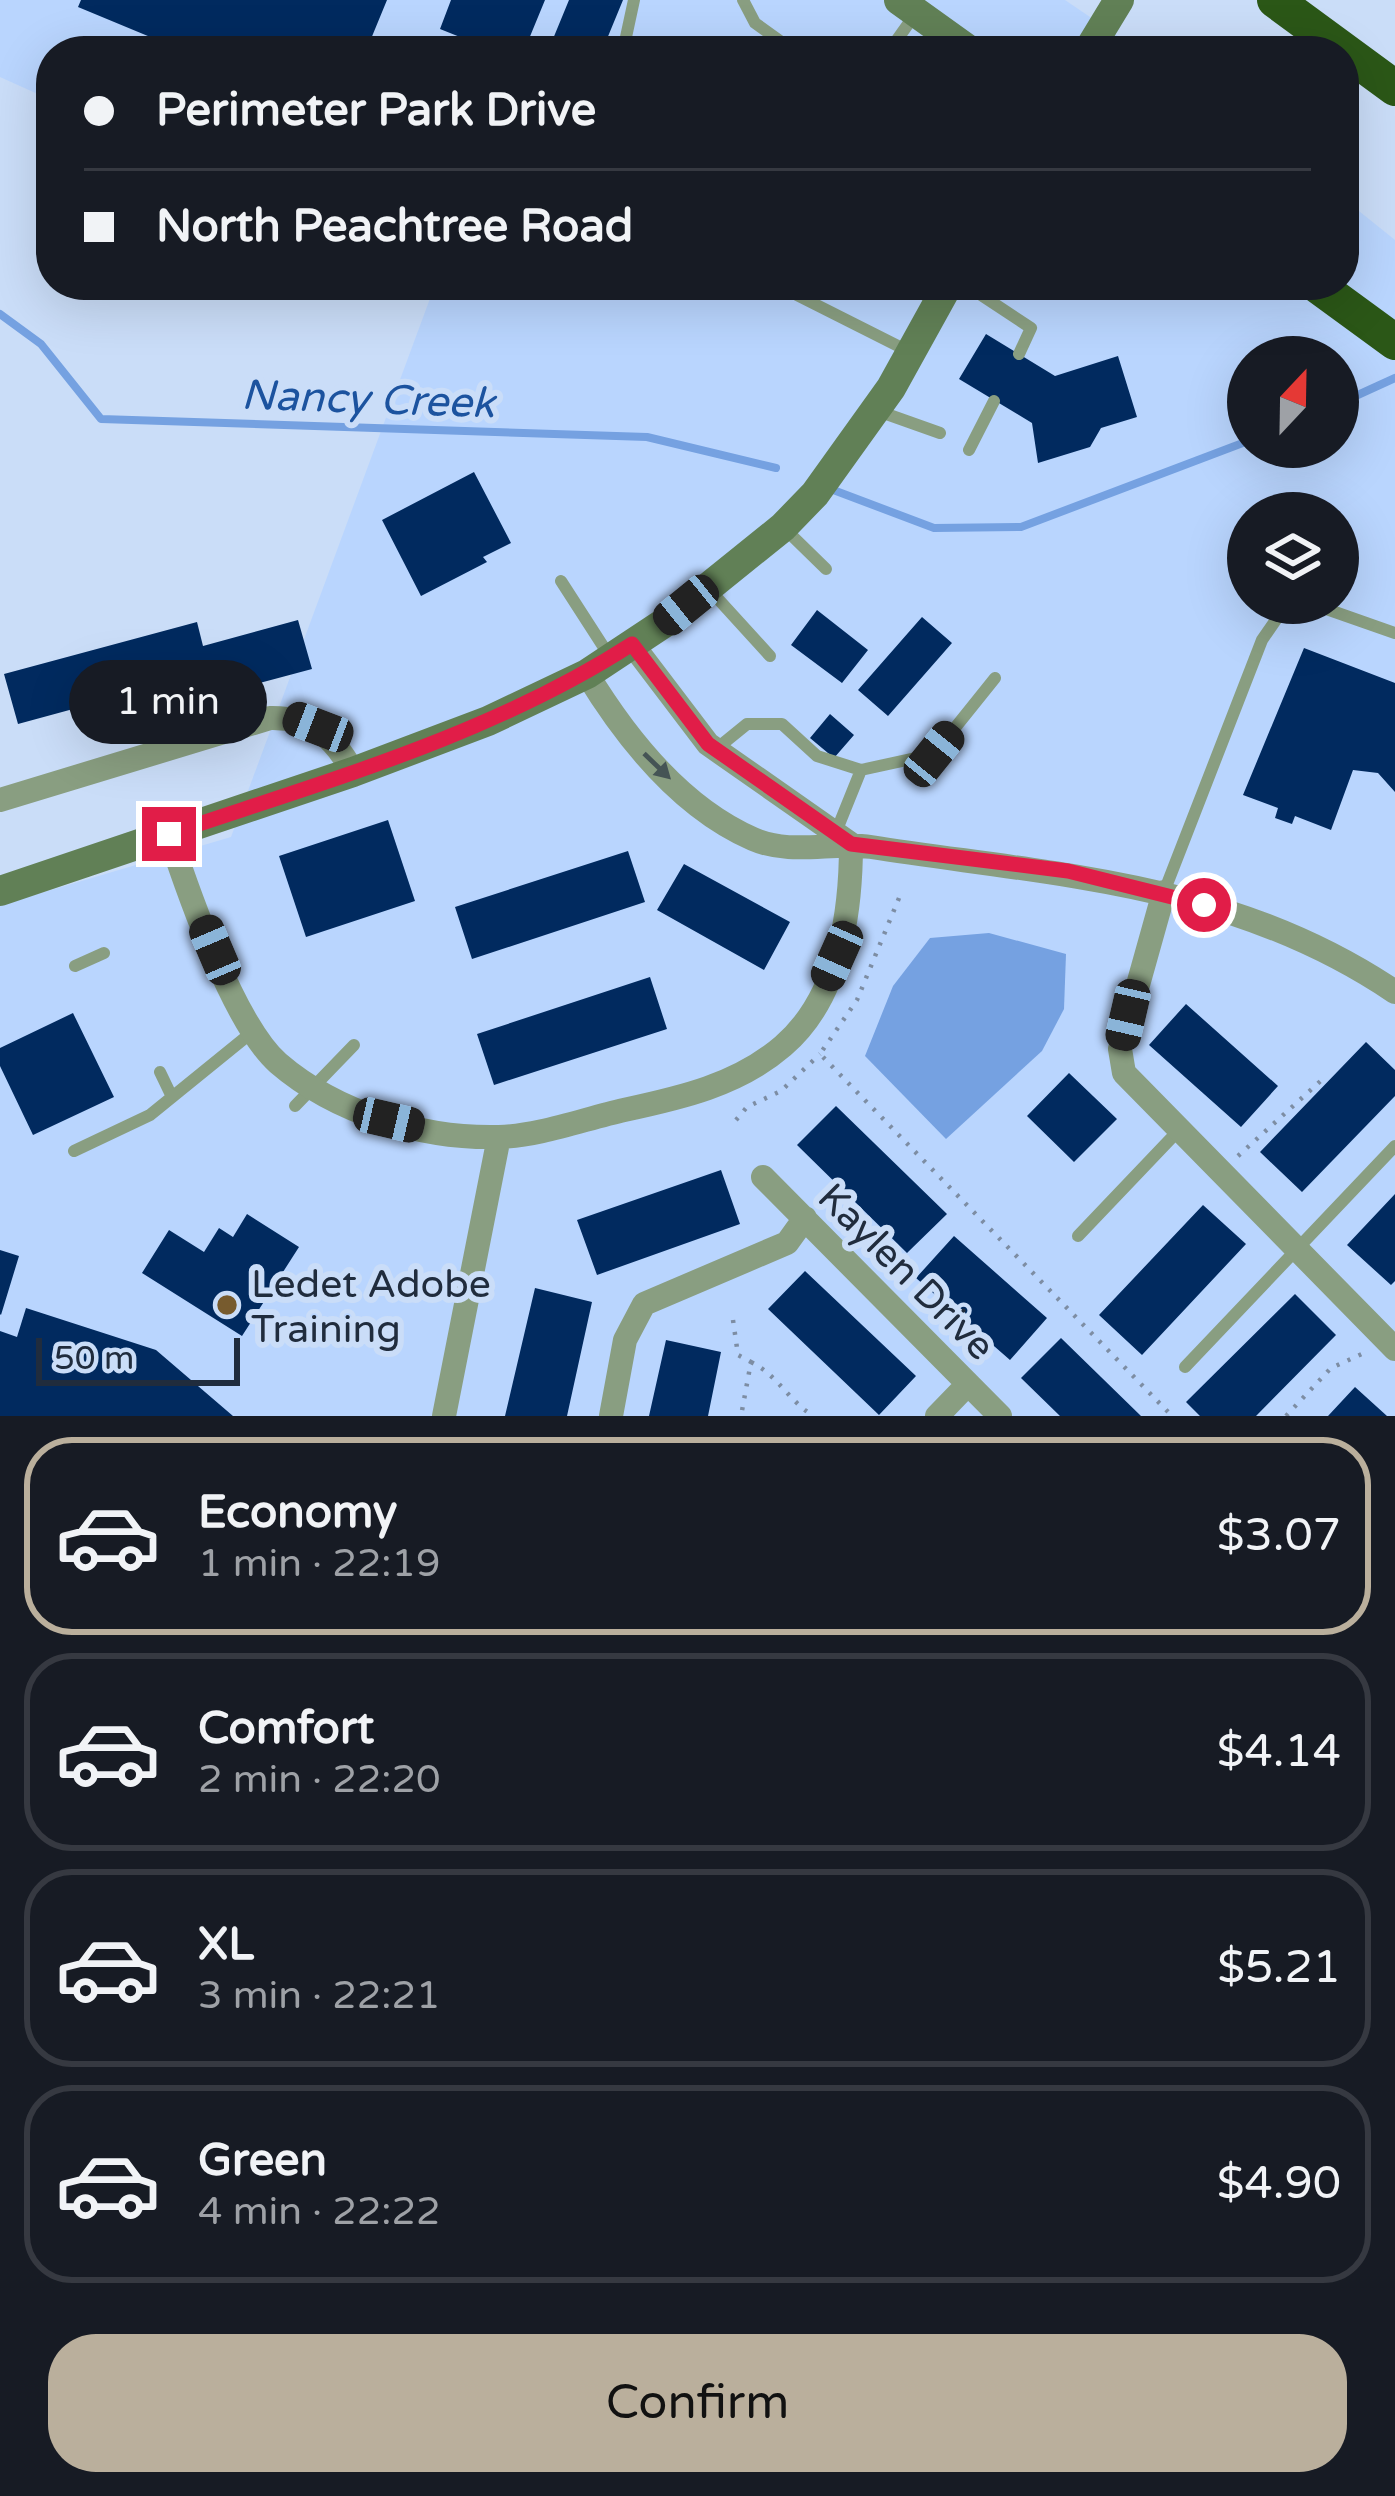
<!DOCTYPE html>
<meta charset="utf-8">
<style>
:root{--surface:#171b24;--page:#20242c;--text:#f1f3f6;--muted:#9ea1a6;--line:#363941;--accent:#baaf9c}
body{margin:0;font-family:"Varela Round",sans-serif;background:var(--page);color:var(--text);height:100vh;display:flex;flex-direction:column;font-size:45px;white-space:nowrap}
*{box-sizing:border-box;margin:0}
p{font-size:39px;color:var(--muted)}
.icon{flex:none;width:66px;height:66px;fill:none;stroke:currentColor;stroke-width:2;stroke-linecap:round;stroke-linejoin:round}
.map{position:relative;height:1416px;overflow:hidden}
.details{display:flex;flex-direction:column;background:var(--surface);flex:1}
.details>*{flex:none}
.banner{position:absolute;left:36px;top:36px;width:1323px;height:264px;border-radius:48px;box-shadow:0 12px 48px #0002;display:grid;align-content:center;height:264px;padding:0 48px;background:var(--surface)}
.needle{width:78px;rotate:22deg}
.buttons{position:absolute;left:1227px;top:336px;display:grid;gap:24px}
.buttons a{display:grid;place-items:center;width:132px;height:132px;border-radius:50%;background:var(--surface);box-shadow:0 12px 48px #0002;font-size:60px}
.scale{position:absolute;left:36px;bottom:30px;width:204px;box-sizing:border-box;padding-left:12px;border:6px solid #202c3d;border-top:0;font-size:33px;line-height:42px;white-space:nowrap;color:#202c3d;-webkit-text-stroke:9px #caddf8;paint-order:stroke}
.end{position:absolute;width:54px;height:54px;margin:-27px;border:15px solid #e11d48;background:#fff;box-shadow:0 0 0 6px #fff}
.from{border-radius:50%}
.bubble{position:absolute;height:84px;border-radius:42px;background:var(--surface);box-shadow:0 12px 48px #0002;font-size:39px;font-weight:600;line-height:84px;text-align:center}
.car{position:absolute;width:36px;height:72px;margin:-36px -18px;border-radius:15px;box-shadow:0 0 9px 3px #0007;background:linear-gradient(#222 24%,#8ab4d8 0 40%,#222 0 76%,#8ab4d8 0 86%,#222 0)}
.banner b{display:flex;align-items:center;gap:42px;height:114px;font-size:45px}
.banner b+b{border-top:3px solid var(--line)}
.banner i{width:30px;height:30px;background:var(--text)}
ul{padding:21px 0 0;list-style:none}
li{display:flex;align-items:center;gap:36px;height:198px;margin:0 24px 18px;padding:0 24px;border:6px solid var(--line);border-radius:48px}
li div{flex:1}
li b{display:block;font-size:45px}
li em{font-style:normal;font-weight:600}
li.selected{border-color:var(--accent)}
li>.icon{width:108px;height:108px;stroke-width:1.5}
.action{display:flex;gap:24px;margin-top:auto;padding:24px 48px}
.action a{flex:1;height:138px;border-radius:48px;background:var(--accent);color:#111;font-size:48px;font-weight:600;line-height:138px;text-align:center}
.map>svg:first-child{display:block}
.built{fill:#b9d5fe;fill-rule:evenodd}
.water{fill:#75a1e1}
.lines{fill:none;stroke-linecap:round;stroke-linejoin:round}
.stream{stroke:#75a1e1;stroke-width:8}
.building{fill:#012a5f}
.path{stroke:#7d8da3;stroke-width:4.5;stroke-dasharray:3 9;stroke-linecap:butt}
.lane{stroke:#899e81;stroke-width:12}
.street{stroke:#899e81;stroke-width:24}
.secondary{stroke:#618056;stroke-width:30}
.highway{stroke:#2b5717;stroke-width:36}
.oneway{fill:#455455}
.route{stroke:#e11d48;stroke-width:15}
.poi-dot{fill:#775b2e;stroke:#caddf8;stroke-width:4.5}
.labels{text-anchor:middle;stroke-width:12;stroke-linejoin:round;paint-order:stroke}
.street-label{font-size:39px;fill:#202c3d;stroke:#caddf8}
.poi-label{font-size:39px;fill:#202c3d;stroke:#caddf8;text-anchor:start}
.water-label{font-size:42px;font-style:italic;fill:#1c539f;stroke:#caddf8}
</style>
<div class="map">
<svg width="1395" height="1416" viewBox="0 0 1395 1416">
<rect width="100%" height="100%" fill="#caddf8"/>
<path class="built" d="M0 0H1065L1140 51H51V100L0 77Z
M1344 199 1395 240V1416H0V905L231 837 435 285H1344ZM1248 357H1338V447H1248ZM1248 513H1338V603H1248Z"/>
<path class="water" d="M989 933 1066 954 1064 1009 1042 1051 946 1139 865 1056 893 986 930 938Z"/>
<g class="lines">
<path class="stream" d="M0 314 41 344 101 419 647 437 776 468
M1338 404 1395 378
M828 488 934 528 1021 527 1248 441"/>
</g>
<path class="building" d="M81 0H387L366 51H184L78 7Z
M451 0H545L524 51H495L440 29Z
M569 0H623L602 51H548Z
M986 334 1055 376 1118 356 1137 417 1101 428 1090 447 1038 463 1032 423 959 379Z
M474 472 511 543 483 557 487 562 421 596 382 520Z
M817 610 868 650 842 683 791 645Z
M922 617 952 643 888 716 858 690Z
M298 620 312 669 215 695 209 672 18 724 4 674 197 622 203 646Z
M1304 648 1395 683V792L1378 773 1353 770 1331 830 1295 816 1292 824 1275 818 1278 808 1243 795Z
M830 714 854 735 834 758 810 738Z
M388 820 415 901 306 937 279 856Z
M628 851 645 902 472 959 455 907Z
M684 864 790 922 764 970 657 910Z
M650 977 667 1029 494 1085 477 1034Z
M1186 1004 1278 1086 1241 1127 1149 1045Z
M73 1013 114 1097 33 1135 0 1066V1048Z
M1366 1042 1395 1070V1096L1302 1192 1260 1152Z
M1069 1073 1117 1119 1074 1162 1027 1116Z
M836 1106 947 1214 907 1253 797 1145Z
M721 1170 740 1224 597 1275 577 1220Z
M1395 1194V1281L1391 1285 1347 1245Z
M1203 1205 1246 1244 1142 1355 1099 1315Z
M247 1214 299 1247 242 1336 142 1273 169 1230 204 1252 219 1228 233 1237Z
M954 1236 1047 1318 1010 1360 916 1278Z
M0 1250 19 1256 1 1315 0 1314Z
M805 1271 916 1376 879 1415 768 1309Z
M535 1288 592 1302 567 1416H505Z
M1295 1294 1336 1335 1256 1416H1200L1186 1402Z
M26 1308 156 1350 233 1416H0V1331L17 1337Z
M1061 1338 1141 1416H1060L1021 1378Z
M666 1340 721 1352 708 1416H649Z
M1355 1387 1387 1416H1328Z"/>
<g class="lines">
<path class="path" d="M899 898 857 1000 820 1054 1172 1416
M736 1120 747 1107 781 1091 820 1054
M1238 1156 1325 1077
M733 1320 738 1355 751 1362 741 1416
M751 1362C779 1376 789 1402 814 1416
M1286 1416 1331 1368 1364 1353"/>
<path class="lane" d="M743 0 755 23 794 51
M623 51 634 0
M889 51 916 13
M777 285 910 352
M906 285 936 301
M966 285 1031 328 1019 354
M878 411 940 433
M969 450 994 401
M784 528 826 569
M561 581 610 657
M709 589 770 656
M715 750 747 724H782L817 756 861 770 836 832
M861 770 934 754 995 678
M1164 892 1262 640 1282 611 1315 605 1395 633
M75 966 104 953
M160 1072 172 1097
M295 1106 354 1045
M74 1151 150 1115 251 1033
M1078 1236 1179 1130
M1185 1367 1395 1146"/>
<path class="street" d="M632 644 708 744 851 844
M587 674C626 738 682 808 753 839 792 856 832 841 871 847 1058 876 1232 882 1395 992
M0 800 270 718C311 717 334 737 353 772
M169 834C188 892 234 1024 278 1063 336 1113 422 1139 499 1137 539 1136 584 1119 624 1110 680 1098 738 1085 783 1046 839 998 851 913 851 844
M1164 892 1120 1049 1124 1073 1395 1349
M763 1177 1000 1416
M444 1416 499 1137
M611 1416 625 1340 644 1304 787 1243 805 1218
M937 1416 968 1384"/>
<path class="secondary" d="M899 0 970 51
M1088 51 1119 0
M0 891 353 772 488 721 587 674 664 623 783 527 815 494 891 388 948 285"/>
<path class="highway" d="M1275 0 1395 88
M1317 285 1395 342"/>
</g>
<defs><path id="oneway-solid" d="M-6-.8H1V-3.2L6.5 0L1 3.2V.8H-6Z" transform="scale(3)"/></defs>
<use class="oneway" href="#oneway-solid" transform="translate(657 766) rotate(44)"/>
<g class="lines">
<path class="route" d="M169 834C326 781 491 735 632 644L708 744 851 844 1068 871 1204 905"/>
</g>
<circle class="poi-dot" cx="227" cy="1305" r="12"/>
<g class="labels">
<g class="street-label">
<text transform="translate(907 1271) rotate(45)" y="14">Kaylen Drive</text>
</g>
<g class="poi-label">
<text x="251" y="1297">Ledet Adobe<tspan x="251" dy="45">Training</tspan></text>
</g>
<g class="water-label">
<text transform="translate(368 398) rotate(2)" y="15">Nancy Creek</text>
</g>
</g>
</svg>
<div class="buttons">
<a><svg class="needle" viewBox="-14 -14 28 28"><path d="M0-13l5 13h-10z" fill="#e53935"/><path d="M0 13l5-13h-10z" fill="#9ea1a6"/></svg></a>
<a><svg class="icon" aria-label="layers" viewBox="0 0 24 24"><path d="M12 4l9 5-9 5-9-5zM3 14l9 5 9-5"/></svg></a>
</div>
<div class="scale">50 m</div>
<i class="end from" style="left:1204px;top:905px"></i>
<i class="end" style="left:169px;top:834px"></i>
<div class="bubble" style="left:69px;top:660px;width:198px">1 min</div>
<i class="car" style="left:686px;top:605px;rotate:231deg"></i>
<i class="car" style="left:318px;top:727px;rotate:291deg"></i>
<i class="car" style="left:934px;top:754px;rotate:39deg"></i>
<i class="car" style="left:215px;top:950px;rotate:337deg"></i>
<i class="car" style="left:837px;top:956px;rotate:204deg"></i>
<i class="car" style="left:1128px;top:1015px;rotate:193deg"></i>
<i class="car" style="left:389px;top:1120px;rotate:103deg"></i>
<div class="banner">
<b><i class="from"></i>Perimeter Park Drive</b>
<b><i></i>North Peachtree Road</b>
</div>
</div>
<section class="details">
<ul>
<li class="selected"><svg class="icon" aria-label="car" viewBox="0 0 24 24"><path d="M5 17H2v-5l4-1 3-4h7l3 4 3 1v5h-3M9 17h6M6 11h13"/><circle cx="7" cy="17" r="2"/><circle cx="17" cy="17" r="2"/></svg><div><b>Economy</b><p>1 min · 22:19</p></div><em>$3.07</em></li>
<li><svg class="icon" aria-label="car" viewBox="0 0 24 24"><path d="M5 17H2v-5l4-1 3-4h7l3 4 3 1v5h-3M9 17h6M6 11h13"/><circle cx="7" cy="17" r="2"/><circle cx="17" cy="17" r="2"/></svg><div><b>Comfort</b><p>2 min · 22:20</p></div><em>$4.14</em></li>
<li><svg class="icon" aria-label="car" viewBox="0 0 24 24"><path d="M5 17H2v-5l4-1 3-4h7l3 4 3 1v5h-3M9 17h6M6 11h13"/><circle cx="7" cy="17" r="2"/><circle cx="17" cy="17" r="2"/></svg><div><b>XL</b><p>3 min · 22:21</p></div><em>$5.21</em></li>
<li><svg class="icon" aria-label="car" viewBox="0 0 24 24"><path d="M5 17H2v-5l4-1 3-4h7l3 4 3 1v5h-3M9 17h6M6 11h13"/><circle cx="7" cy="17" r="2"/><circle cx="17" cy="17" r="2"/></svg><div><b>Green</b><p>4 min · 22:22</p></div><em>$4.90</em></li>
</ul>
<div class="action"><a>Confirm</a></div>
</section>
